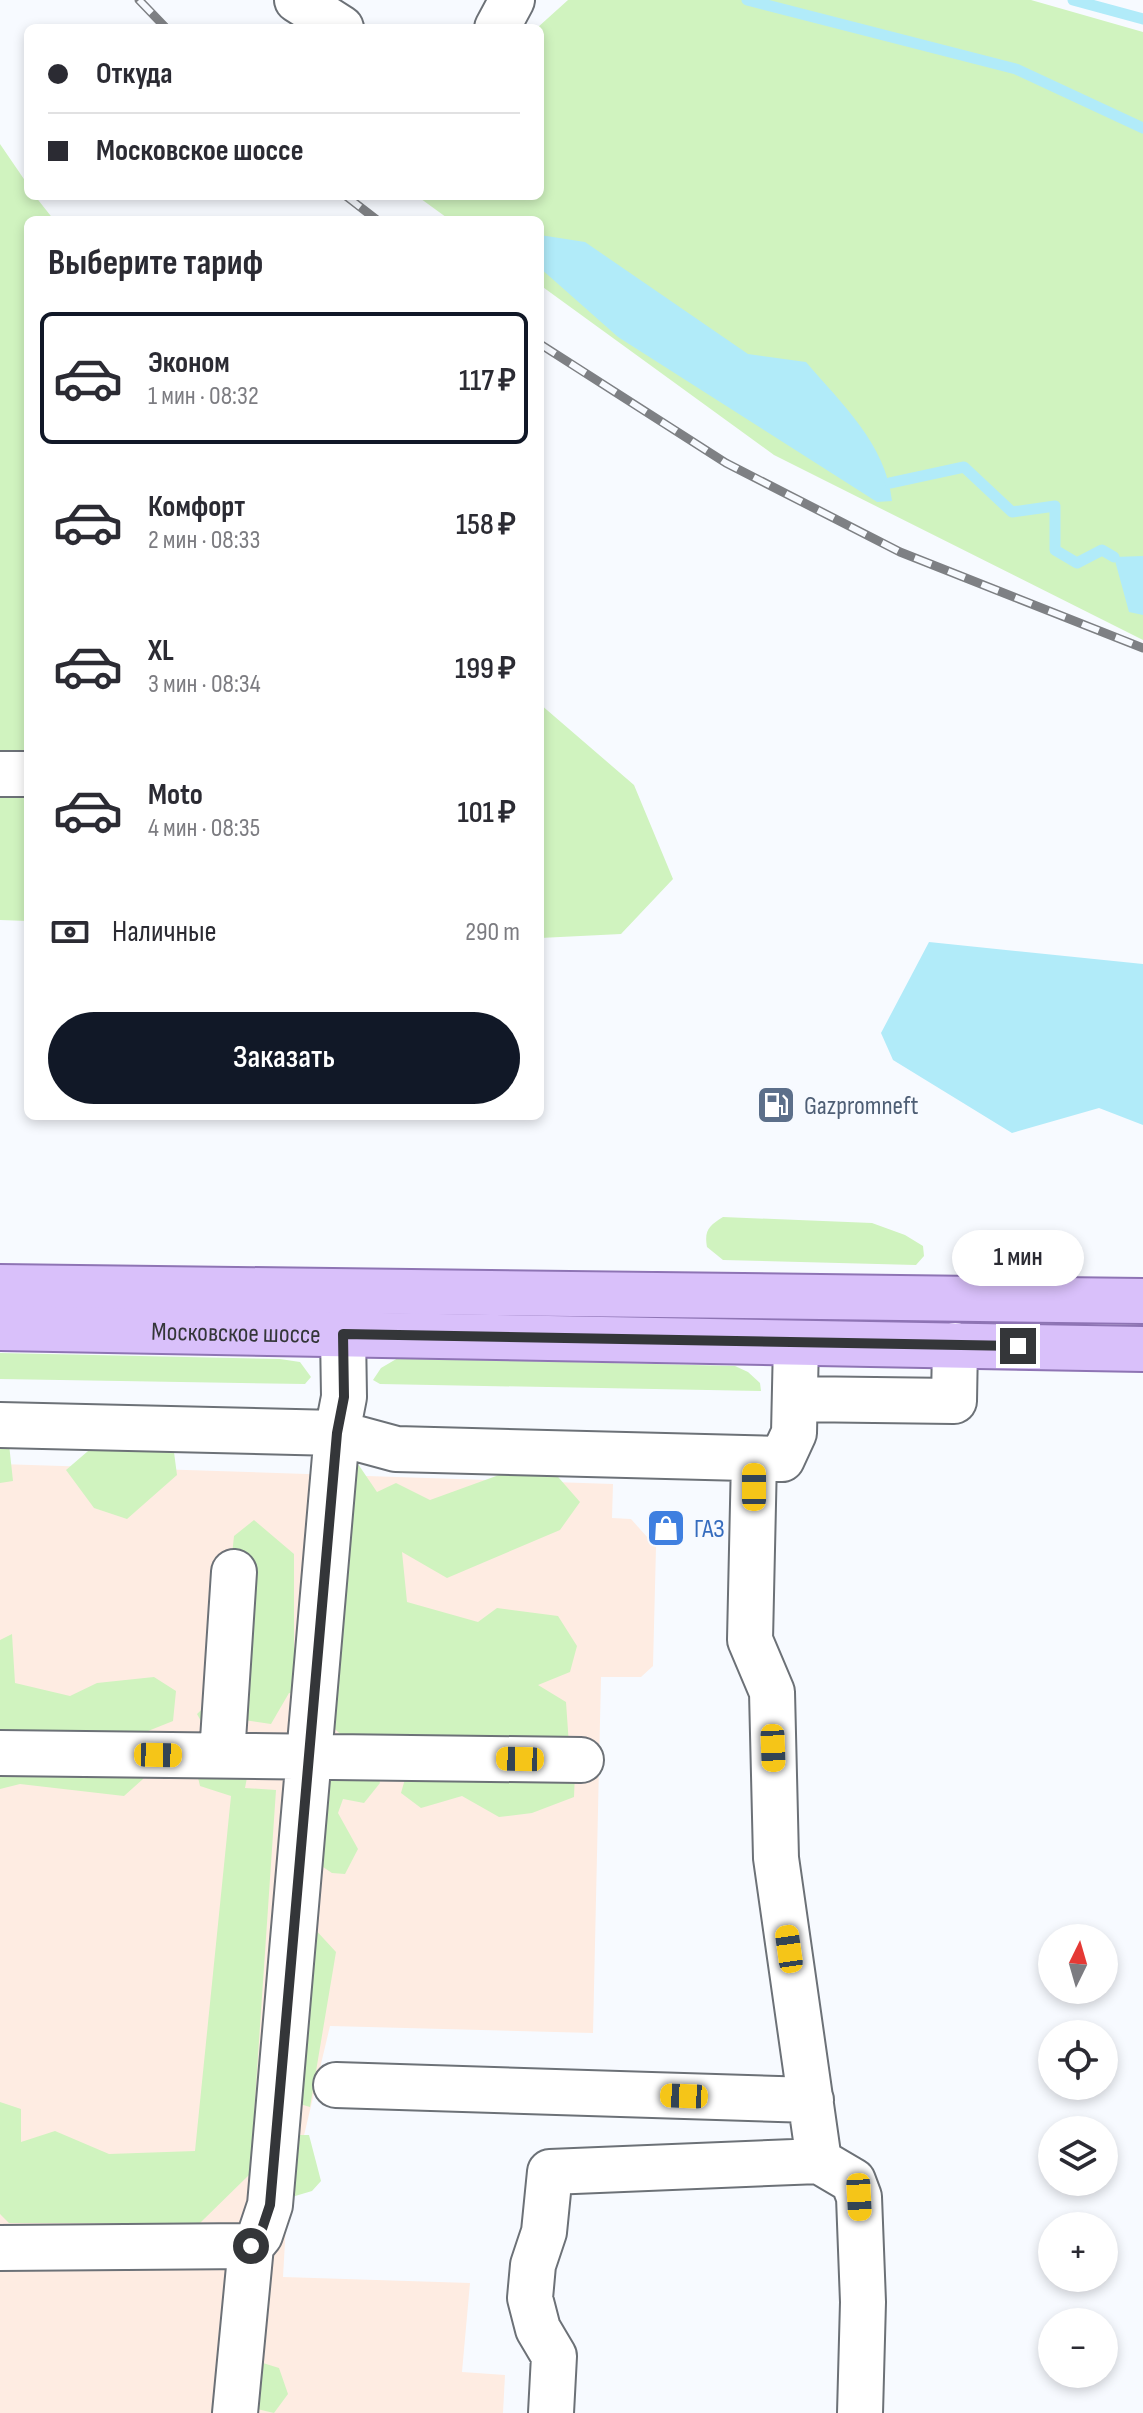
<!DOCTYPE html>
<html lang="ru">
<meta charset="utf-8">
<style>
:root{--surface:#fff;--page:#f7f7f7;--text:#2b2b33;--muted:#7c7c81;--line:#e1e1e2;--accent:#111827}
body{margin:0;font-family:"Sofia Sans Condensed",sans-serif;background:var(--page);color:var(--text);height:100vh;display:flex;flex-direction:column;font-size:30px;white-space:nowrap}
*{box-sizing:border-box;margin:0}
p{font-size:26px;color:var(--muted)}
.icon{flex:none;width:44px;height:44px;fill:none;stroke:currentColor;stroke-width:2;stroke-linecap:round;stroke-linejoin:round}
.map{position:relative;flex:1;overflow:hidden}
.panel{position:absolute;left:24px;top:216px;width:520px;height:904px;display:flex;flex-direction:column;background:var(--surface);border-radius:12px;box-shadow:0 4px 12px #0003}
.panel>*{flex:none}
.top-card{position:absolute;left:24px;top:24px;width:520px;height:176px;border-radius:12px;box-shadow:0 4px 12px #0003;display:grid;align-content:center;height:176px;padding:0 24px;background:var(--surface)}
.needle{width:52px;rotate:5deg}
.fabs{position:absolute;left:1038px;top:1924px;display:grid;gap:16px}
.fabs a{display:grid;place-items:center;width:80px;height:80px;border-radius:50%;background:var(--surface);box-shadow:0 4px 12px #0003;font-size:40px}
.end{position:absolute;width:36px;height:36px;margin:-18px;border:10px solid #343639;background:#fff;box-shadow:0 0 0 4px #fff}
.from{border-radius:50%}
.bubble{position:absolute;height:56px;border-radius:28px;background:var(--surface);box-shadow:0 4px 12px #0003;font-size:26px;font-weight:600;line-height:56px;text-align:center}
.car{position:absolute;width:24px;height:48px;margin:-24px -12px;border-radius:10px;box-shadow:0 0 6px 2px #0007;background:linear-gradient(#f5c518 24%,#345 0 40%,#f5c518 0 76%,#345 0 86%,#f5c518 0)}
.top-card b{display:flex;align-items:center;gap:28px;height:76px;font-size:30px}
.top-card b+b{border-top:2px solid var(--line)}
.top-card i{width:20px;height:20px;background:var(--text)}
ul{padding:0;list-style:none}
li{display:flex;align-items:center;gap:24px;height:132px;margin:0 16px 12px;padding:0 8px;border:4px solid transparent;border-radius:12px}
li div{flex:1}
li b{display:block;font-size:30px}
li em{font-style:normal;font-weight:600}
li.current{border-color:var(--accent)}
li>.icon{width:72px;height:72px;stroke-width:1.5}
h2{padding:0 24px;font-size:36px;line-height:96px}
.pay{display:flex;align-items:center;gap:20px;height:88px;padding:0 24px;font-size:30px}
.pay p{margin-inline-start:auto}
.primary-button{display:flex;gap:16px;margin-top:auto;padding:16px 24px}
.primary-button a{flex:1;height:92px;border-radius:48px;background:var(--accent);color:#fff;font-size:32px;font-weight:600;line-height:92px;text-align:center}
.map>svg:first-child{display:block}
.industrial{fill:#feece2}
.green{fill:#d0f3bf}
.water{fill:#b1ebf9}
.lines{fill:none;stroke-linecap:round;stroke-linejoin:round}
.stream{stroke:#b1ebf9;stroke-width:11}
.minor-casing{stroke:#6c7177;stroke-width:48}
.major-casing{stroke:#8e74b4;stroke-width:48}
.minor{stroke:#fff;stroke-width:44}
.major{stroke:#d9c0fa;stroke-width:44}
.rail-casing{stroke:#7e8084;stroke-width:9}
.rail{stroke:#f7faff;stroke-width:6;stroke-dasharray:18;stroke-linecap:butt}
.route{stroke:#343639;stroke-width:10}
.labels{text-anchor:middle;stroke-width:8;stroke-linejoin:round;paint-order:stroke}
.service-label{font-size:26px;fill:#4e5e75;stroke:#f7faff;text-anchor:start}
.street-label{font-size:26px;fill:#343639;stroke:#f7faff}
.shop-label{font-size:26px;fill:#366cbe;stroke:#f7faff;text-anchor:start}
</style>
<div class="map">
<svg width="1143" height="2413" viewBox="0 0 1143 2413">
<rect width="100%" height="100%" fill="#f7faff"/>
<path class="industrial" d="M0 1464 613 1484 612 1518 631 1519 656 1547 653 1666 641 1677H601L593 2033 330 2026 287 2207 283 2277 470 2283 462 2372 505 2375 503 2413H0Z"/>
<path class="green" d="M568 0H1031L1143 32V640L774 455 540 285V220H450L417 196H540V28H537Z
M0 144 28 185V196H35L54 220H28V921L0 920Z
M540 704 634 785 673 879 621 934 540 938Z
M723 1217 872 1223 905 1235 923 1246 924 1256 916 1265 723 1260 707 1247C704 1230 709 1226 723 1217Z
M0 1353 280 1359 300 1362 311 1377 305 1384 0 1379Z
M398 1358 735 1366 748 1372 760 1383 761 1391 380 1384 373 1380 381 1368Z
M172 1437 177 1475 127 1519 94 1508 66 1470 102 1439Z
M0 1441 9 1444 13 1481 0 1483Z
M358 1464 377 1492 396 1483 430 1500 510 1471 552 1470 580 1502 560 1530 447 1578 402 1552 407 1602 478 1622 497 1608 558 1616 577 1646 570 1672 538 1685 566 1702 569 1745 346 1739 328 1723 321 1697 289 1693 271 1724 244 1720 239 1733 252 1752 245 1788 276 1790 250 2174 200 2223H9L0 2214V2102L21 2109V2142L55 2131 109 2154 195 2151 231 1796 200 1786 195 1765 212 1741 197 1714 217 1695 234 1536 254 1520 294 1554V1649L329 1603 330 1491Z
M12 1634 15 1683 70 1696 97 1683 154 1677 176 1691 173 1721 143 1733 152 1767 143 1779 124 1796 20 1784 0 1789V1640Z
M303 1762 377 1773 380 1783 364 1803 343 1799 338 1813 358 1849 345 1874 332 1873 311 1859Z
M407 1772H575L574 1797 532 1813 499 1817 462 1796 421 1808 401 1793Z
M312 1926 336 1952 310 2107 293 2102Z
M284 2135H309L321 2181 312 2191 285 2199Z
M263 2363 279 2368 288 2394 274 2413 257 2409 249 2380Z"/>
<path class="water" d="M540 235 585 242 748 354 806 362C841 403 886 444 892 501L877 502 618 337 540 268Z
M1143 556V615L1129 612 1114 557Z
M929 942 1143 964V1125L1099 1108 1012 1133 893 1060 881 1033Z"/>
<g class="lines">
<path class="stream" d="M747 0 1016 69 1143 128
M1073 0 1143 19
M890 483 964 467 1012 512 1055 506V550L1077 563 1102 550 1114 557"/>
<g class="minor-casing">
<path id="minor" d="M297 0 341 28
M497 28 512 0
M0 774H28
M795 1399 954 1401 955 1345
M0 1425 337 1433 396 1449 782 1459 794 1433 796 1343
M754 1459 750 1640 772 1692 776 1858 819 2161 853 2181 859 2197 863 2302 860 2413
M0 1753 581 1760
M222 1755 234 1572
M336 2085 811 2100
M0 2248 251 2246 260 2235 270 2205 337 1433 344 1397 343 1334
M235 2413 251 2246
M551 2413 554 2356 538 2329 530 2298 533 2265 544 2232 550 2172 819 2161"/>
</g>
<g class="major-casing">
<g id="major">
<path d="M0 1287 1143 1301"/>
<path id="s1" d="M0 1328 1143 1349"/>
</g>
</g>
<use href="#minor" class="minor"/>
<use href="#major" class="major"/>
<g class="rail-casing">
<path id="rail" d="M139 0 166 28
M346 196 377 220
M540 344 726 463 900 552 1143 648"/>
</g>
<use href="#rail" class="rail"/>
</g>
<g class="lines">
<path class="route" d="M251 2246 260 2235 270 2205 337 1433 344 1397 343 1334 1018 1346"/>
</g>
<defs>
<g id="fuel-square" transform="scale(2)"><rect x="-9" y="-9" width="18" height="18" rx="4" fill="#5c6f8a" stroke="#f7faff"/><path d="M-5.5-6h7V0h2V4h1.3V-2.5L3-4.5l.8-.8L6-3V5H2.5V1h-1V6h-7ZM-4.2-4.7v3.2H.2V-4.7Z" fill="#fff"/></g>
<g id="shop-square" transform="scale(2)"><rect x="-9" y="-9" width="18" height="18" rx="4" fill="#3f7fe0" stroke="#f7faff"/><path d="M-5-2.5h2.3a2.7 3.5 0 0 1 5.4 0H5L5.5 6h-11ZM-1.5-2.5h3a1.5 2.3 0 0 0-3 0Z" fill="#fff"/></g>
</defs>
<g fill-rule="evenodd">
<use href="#fuel-square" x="776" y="1105"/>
<use href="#shop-square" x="666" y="1528"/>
</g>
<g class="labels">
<g class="service-label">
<text x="804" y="1114">Gazpromneft</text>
</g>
<g class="street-label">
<text dy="9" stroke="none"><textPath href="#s1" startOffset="236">Московское шоссе</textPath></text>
</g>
<g class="shop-label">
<text x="694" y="1537">ГАЗ</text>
</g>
</g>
</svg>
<div class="fabs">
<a><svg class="needle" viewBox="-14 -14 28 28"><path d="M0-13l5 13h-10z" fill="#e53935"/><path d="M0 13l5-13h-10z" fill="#7c7c81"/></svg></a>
<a><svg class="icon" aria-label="locate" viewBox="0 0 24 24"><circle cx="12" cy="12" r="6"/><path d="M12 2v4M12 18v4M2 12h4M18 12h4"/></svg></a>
<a><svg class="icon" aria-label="layers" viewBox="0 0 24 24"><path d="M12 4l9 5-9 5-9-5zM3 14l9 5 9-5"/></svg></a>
<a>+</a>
<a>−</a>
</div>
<i class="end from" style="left:251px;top:2246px"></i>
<i class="end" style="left:1018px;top:1346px"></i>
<div class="bubble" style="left:952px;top:1230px;width:132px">1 мин</div>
<i class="car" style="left:754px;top:1487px;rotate:0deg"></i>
<i class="car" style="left:773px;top:1748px;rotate:178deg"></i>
<i class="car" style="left:158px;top:1755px;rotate:91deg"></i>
<i class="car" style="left:520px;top:1759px;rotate:271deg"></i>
<i class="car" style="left:789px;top:1949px;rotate:352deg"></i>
<i class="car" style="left:684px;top:2096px;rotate:272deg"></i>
<i class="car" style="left:859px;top:2197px;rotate:177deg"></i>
<div class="top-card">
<b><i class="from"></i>Откуда</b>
<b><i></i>Московское шоссе</b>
</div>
<section class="panel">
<h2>Выберите тариф</h2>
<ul>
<li class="current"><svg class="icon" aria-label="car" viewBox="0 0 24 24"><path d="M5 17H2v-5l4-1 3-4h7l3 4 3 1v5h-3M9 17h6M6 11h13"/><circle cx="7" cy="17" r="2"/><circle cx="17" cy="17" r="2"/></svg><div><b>Эконом</b><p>1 мин · 08:32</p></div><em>117 ₽</em></li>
<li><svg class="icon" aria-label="car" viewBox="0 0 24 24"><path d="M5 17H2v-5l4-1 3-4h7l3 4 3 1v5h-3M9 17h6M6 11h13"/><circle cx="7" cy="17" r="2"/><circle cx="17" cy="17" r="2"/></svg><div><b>Комфорт</b><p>2 мин · 08:33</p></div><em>158 ₽</em></li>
<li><svg class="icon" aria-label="car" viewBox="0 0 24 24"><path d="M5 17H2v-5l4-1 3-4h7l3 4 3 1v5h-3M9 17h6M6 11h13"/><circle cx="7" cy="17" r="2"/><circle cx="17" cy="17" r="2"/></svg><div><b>XL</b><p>3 мин · 08:34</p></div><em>199 ₽</em></li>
<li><svg class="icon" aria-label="car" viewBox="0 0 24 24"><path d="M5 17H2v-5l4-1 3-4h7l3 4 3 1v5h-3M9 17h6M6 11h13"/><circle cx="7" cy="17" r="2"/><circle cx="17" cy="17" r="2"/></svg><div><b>Moto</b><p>4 мин · 08:35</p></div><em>101 ₽</em></li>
</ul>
<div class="pay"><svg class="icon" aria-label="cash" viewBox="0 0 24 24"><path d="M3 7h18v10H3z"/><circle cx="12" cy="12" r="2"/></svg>Наличные<p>290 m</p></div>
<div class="primary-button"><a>Заказать</a></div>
</section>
</div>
